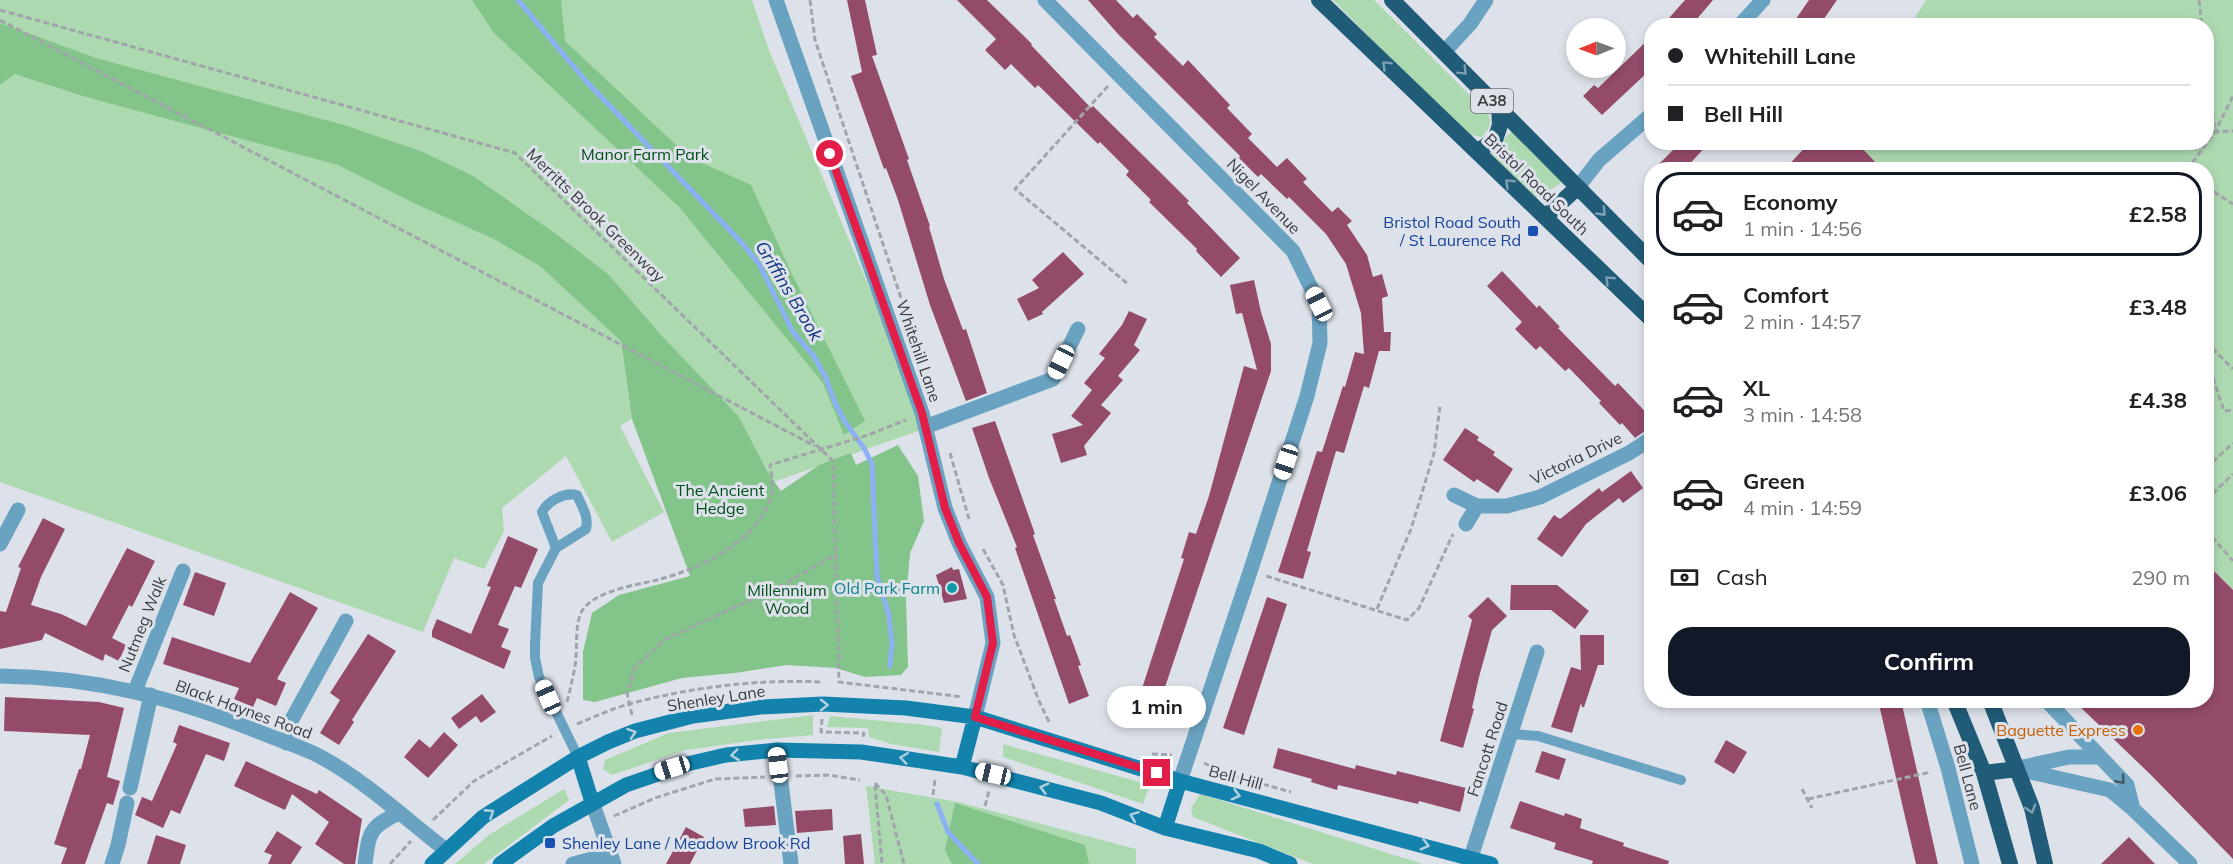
<!DOCTYPE html>
<meta charset="utf-8">
<style>
:root{--surface:#fff;--page:#f2f2f2;--text:#202124;--muted:#757577;--line:#e0e0e0;--accent:#111827}
body{margin:0;font-family:Mulish,sans-serif;background:var(--page);color:var(--text);height:100vh;display:flex;flex-direction:column;font-size:22px;white-space:nowrap}
*{box-sizing:border-box;margin:0}
p{font-size:20px;color:var(--muted)}
.icon{flex:none;width:33px;height:33px;fill:none;stroke:currentColor;stroke-width:2;stroke-linecap:round;stroke-linejoin:round}
.map{position:relative;flex:1;overflow:hidden}
.side{position:absolute;left:1644px;top:162px;width:570px;height:546px;display:flex;flex-direction:column;background:var(--surface);border-radius:24px;box-shadow:0 3px 9px #0003}
.side>*{flex:none}
.top-card{position:absolute;left:1644px;top:18px;width:570px;height:132px;border-radius:24px;box-shadow:0 3px 9px #0003;display:grid;align-content:center;height:132px;padding:0 24px;background:var(--surface)}
.needle{width:39px;rotate:269deg}
.buttons{position:absolute;left:1566px;top:18px;display:grid;gap:12px}
.buttons a{display:grid;place-items:center;width:60px;height:60px;border-radius:50%;background:var(--surface);box-shadow:0 3px 9px #0003;font-size:30px}
.end{position:absolute;width:27px;height:27px;margin:-14px;border:8px solid #e11d48;background:#fff;box-shadow:0 0 0 3px #fff}
.from{border-radius:50%}
.bubble{position:absolute;height:42px;border-radius:21px;background:var(--surface);box-shadow:0 3px 9px #0003;font-size:20px;font-weight:700;line-height:42px;text-align:center}
.car{position:absolute;width:18px;height:36px;margin:-18px -9px;border-radius:8px;box-shadow:0 0 4px 2px #0007;background:linear-gradient(#fff 24%,#345 0 40%,#fff 0 76%,#345 0 86%,#fff 0)}
.top-card b{display:flex;align-items:center;gap:21px;height:57px;font-size:22px}
.top-card b+b{border-top:2px solid var(--line)}
.top-card i{width:15px;height:15px;background:var(--text)}
ul{padding:10px 0 0;list-style:none}
li{display:flex;align-items:center;gap:18px;height:84px;margin:0 12px 9px;padding:0 12px;border:3px solid transparent;border-radius:24px}
li div{flex:1}
li b{display:block;font-size:22px}
li em{font-style:normal;font-weight:700}
li.selected{border-color:var(--accent)}
li>.icon{width:54px;height:54px;stroke-width:1.5}
.pay{display:flex;align-items:center;gap:15px;height:66px;padding:0 24px;font-size:22px}
.pay p{margin-inline-start:auto}
.cta{display:flex;gap:12px;margin-top:auto;padding:12px 24px}
.cta a{flex:1;height:69px;border-radius:24px;background:var(--accent);color:#fff;font-size:24px;font-weight:700;line-height:69px;text-align:center}
.map>svg:first-child{display:block}
.green{fill:#add9b0}
.forest{fill:#83c48a}
.lines{fill:none;stroke-linecap:round;stroke-linejoin:round}
.stream{stroke:#8bb0f3;stroke-width:5}
.building{fill:#944b6a}
.path{stroke:#a1a5ab;stroke-width:3;stroke-dasharray:6 3;stroke-linecap:butt}
.service{stroke:#6aa3c1;stroke-width:10}
.minor{stroke:#6aa3c1;stroke-width:15}
.secondary{stroke:#1383ae;stroke-width:15}
.trunk{stroke:#205c78;stroke-width:16}
.oneway{stroke:#7e9fb1}
.oneway2{stroke:#b5cfde}
.oneway3{stroke:#465660}
.route{stroke:#e11d48;stroke-width:8}
.transit-dot{fill:#1a4fb4;stroke:#dde2ea;stroke-width:2}
.culture-dot{fill:#0f9aa8;stroke:#dde2ea;stroke-width:2}
.food-dot{fill:#e8710a;stroke:#dde2ea;stroke-width:2}
.labels{text-anchor:middle;stroke-width:6;stroke-linejoin:round;paint-order:stroke}
.shield{fill:#dde2ea;stroke:#6b6e72;stroke-width:1.5}
.shield-label{font-size:15px;font-weight:bold;fill:#3a3c3f}
.park-label{font-size:16px;fill:#034e19;stroke:#dde2ea}
.street-label{font-size:16px;fill:#3a3c3f;stroke:#dde2ea}
.transit-label{font-size:16px;fill:#164399;stroke:#dde2ea;text-anchor:end}
.culture-label{font-size:16px;fill:#0d838f;stroke:#dde2ea;text-anchor:end}
.food-label{font-size:16px;fill:#c56008;stroke:#dde2ea;text-anchor:end}
.water-label{font-size:18px;font-style:italic;fill:#0f3480;stroke:#dde2ea}
</style>
<div class="map">
<svg width="2233" height="864" viewBox="0 0 2233 864">
<rect width="100%" height="100%" fill="#dde2ea"/>
<path class="green" d="M0 0H752L769 50 922 413 921 430 759 487 621 342 632 419 620 426 664 512 612 542 566 456 502 508 504 531 484 569 454 558 423 632 0 482V85L15 74 0 67Z
M1333 0H1374L1487 112C1493 123 1490 128 1482 137L1466 134Z
M1926 0H2233V590L2207 563 2206 170 1883 169 1856 143 2206 142V26L1910 25Z
M1512 131 1563 182 1536 198 1490 154Z
M813 715V735L757 740 686 750 612 775 603 769 605 760 669 733Z
M830 716 925 725 942 728 939 752 891 744 869 737 868 728 827 727Z
M1003 744 1150 785 1143 804 1003 757Z
M866 786 958 802 1136 849V864H875Z
M564 789 569 800 484 864H455L489 835Z
M1200 794 1423 864H1313L1193 817 1191 808Z"/>
<path class="forest" d="M472 0H561L565 41 689 157 751 185 790 270 865 421 844 435 823 383 680 208 494 33Z
M0 23 96 58 344 125 423 152 473 176 556 234 609 275 662 336 739 417 767 471 781 491 819 465 851 453 856 465 898 445 918 476 924 521 910 553 906 600 908 667 901 675 865 677 836 668 787 665 735 673 682 678 595 702 583 700V652L592 613 619 595 690 576 632 419 621 341 540 266 494 239 418 205 338 165 86 97 15 74 0 85Z
M955 803 1085 845 1089 864H952L945 850Z"/>
<g class="lines">
<path class="stream" d="M518 0 584 79 742 243 759 264 793 332 814 356 826 378 835 403 845 422 864 448 872 464 877 576 889 615 892 643 890 666
M937 804 948 832 978 864"/>
</g>
<path class="building" d="M847 0H865L877 55 872 56 909 159 907 160 930 226 929 227 944 279 963 330 966 329 987 393 966 401 930 305 898 200 886 168 884 169 851 76 862 72Z
M957 0H987L1032 44 1031 45 1091 108 1093 106 1170 182 1189 201 1187 203 1240 258 1221 277 1196 251 1197 249 1149 202 1151 200 1126 175 1129 171 1100 142 1098 144 1038 85 1035 88 1011 64 1005 70 985 50 996 39Z
M1088 0H1116L1133 18 1137 14 1157 34 1154 37 1183 66 1188 60 1230 105 1227 108 1252 134 1248 138 1277 167 1287 158 1307 179 1303 182 1332 212 1338 207 1352 221 1347 225 1367 255 1373 277 1382 274 1388 296 1382 298 1384 332H1391L1390 351H1379L1369 388 1364 386 1344 453 1336 451 1307 551 1311 552 1303 579 1278 572 1317 451 1322 452 1343 386 1345 387 1355 352 1364 354 1361 313 1346 264 1326 234 1289 197 1287 199 1261 174 1258 177 1239 158 1240 156 1118 34Z
M1685 0H1713L1691 26H1662Z
M1809 0H1837L1819 26H1791Z
M1652 36V68L1602 115 1583 96 1594 85 1598 88Z
M1681 142H1710L1684 170H1653Z
M1810 142H1856L1883 170H1784Z
M1063 252 1084 274 1042 312 1043 314 1028 321 1017 299 1039 288 1032 280Z
M1502 271 1537 308 1539 305 1560 327 1558 328 1615 386 1618 383 1639 405 1652 419V426L1635 438 1622 423 1620 425 1599 403 1601 401 1569 368 1565 371 1540 346 1536 350 1515 329 1522 322 1487 286Z
M1254 280 1261 312 1271 344V371L1156 714 1136 707 1184 559 1181 558 1189 532 1196 534 1209 496 1244 366 1257 370 1242 313 1236 314 1230 285Z
M1129 311 1147 319 1134 345 1140 350 1118 376 1123 380 1101 405 1111 413 1084 446 1087 455 1061 463 1052 434 1083 425 1071 416 1092 390 1084 383 1105 358 1099 354 1122 325Z
M995 421 1035 534 1033 535 1056 599H1054L1067 636 1070 635 1081 665 1078 666 1089 696 1069 704 1015 548 1017 547 989 478 972 428Z
M1465 428 1479 437 1477 440 1495 452 1493 455 1513 469 1498 493 1477 479 1474 482 1443 460Z
M1631 471 1643 488 1623 503 1619 498 1586 524 1562 557 1537 539 1554 515 1560 519 1599 488 1602 492Z
M43 518 65 529 41 577 31 605 61 614 86 626 127 548 155 561 132 607 129 605 112 638 126 645 119 661 105 654 103 661 45 633 42 640 0 649V611L6 612 21 568 18 567Z
M508 536 538 549 521 588 515 586 498 625 509 629 501 647 511 651 504 669 432 637V631L437 619 471 634 491 587 487 586Z
M2206 563 2233 590V859L2151 775 2073 700H2206Z
M952 567 953 570 959 569 967 599 944 603 936 575Z
M195 572 226 583 214 616 183 605Z
M1511 585H1557L1589 611 1575 629 1551 610H1510Z
M290 592 318 608 277 679 286 683 276 706 257 698 253 707 234 699 239 688 163 664 172 637 250 663Z
M1267 597 1287 604 1244 735 1223 728Z
M1488 597 1507 616 1492 630 1479 677 1472 708 1474 709 1463 748 1440 741 1472 620 1468 616Z
M368 634 396 651 352 720 354 722 339 745 320 733 340 700 330 693Z
M1580 635H1604V665H1598L1584 707H1582L1581 703 1572 733 1551 727 1571 667 1581 670Z
M482 694 496 712 481 723 476 716 459 729 451 718Z
M5 697 99 702 124 708 107 777 120 781 113 805 107 803 85 864H61L67 848 54 844 79 769H81L90 735 4 731Z
M1878 700H1901L1938 864H1916Z
M179 725 230 743 224 761 206 754 180 814 171 810 163 828 135 815 142 797 152 801 177 744 173 742Z
M444 732 458 745 428 778 404 757 419 739 430 748Z
M1726 740 1747 752 1734 774 1714 762Z
M1278 748 1355 769 1356 765 1396 775 1397 771 1466 788 1460 812 1419 801 1418 804 1338 785 1337 790 1311 782 1312 779 1273 768Z
M1542 751 1566 759 1559 780 1535 772Z
M246 761 317 794 319 790 362 819 355 864H344L315 844 329 822 292 794 285 810 234 786Z
M1520 801 1564 816 1565 813 1582 819 1580 828 1624 843 1623 846 1669 861 1668 864H1592L1593 861 1554 849 1556 843 1510 828Z
M774 806 776 825 745 827 743 809Z
M832 809 833 830 797 833 795 811Z
M686 827 704 837 690 864H666Z
M277 831 302 847 291 864H268L272 855 264 852Z
M861 834 864 864H845L843 836Z
M156 835 186 845 180 864H147Z
M2129 837 2155 864H2101Z"/>
<g class="lines">
<path class="path" d="M810 0 815 40 901 298
M2199 0 2202 26
M0 10 515 153 833 461 839 682 963 697
M0 20 815 446
M2206 59 2215 132 2233 131
M1108 86 1015 189 1129 285
M2187 170 2215 132 2233 96
M2206 187 2233 204
M2206 342 2233 369
M2206 372 2213 378 2224 411 2233 410
M950 453 969 519
M2206 468 2233 443
M2206 500 2233 474
M2206 530 2233 561
M983 549 1003 585 1014 635 1039 701 1050 724
M1266 576 1407 620 1419 608 1453 534
M1377 609 1411 529 1434 453 1440 406
M567 702C570 690 573 678 575 666 578 651 574 624 582 611 594 591 636 585 657 580 700 569 762 540 772 492 774 484 771 473 770 465L868 435 906 420
M632 715 627 693 635 668 664 640 783 585 836 554
M822 719 821 732 864 733 863 737
M577 724C594 717 611 709 629 704 692 687 758 679 822 682
M1152 754 1172 755
M1204 763 1223 773 1291 792
M796 776 828 775 860 780
M875 783 886 795 904 864
M875 785 882 864
M1802 789 1812 808
M933 795 935 779
M1808 799 1931 772
M985 806 989 791
M614 816 655 798 715 779 765 777
M433 820 474 781 552 736
M390 864 411 841"/>
<path class="service" d="M556 548 542 512C548 501 564 492 577 495 582 507 589 516 586 529L556 548 538 583 535 645V658L539 677 578 757
M1511 734 1538 736 1681 780"/>
<path class="minor" d="M776 0 922 413 945 508 959 543 987 597 993 643 975 717
M1045 0 1293 251 1319 304 1320 343 1307 396 1250 572 1180 781
M1739 26 1763 0
M1444 52 1470 24 1486 0
M1578 187 1599 160 1652 114
M925 427 1053 379 1078 329
M1454 495 1477 506H1507L1540 497 1629 453 1652 438
M1466 524 1477 506
M0 544 18 510
M0 676C94 677 175 698 262 733 281 741 303 747 321 757 364 780 407 820 446 850
M135 691 183 571
M1927 700 1948 768 1972 864
M2046 700 2127 785 2133 809
M286 743 291 721 346 621
M777 750 791 864
M2023 767 2069 757H2099
M2017 769 2110 790 2133 809 2190 864
M130 788 151 695
M592 802 614 864
M1471 857 1537 652
M112 864 118 845 127 803
M365 864C369 833 369 827 399 813
M573 864 611 854"/>
<path class="secondary" d="M578 757 592 802
M962 767 975 717
M1165 828 1180 781
M432 864 483 817 578 757 608 742 635 731 693 716 760 707 823 704 906 708 975 717 1180 781 1491 864
M500 864 553 826 626 785 687 764 726 755 777 750 861 752 962 767 1101 803 1165 828 1259 851 1290 864"/>
<path class="trunk" d="M1319 0 1652 320
M1392 0 1652 262
M1474 149H1481L1495 140 1500 125 1499 107
M1545 217 1578 187
M1954 700 1984 773 2010 864
M1990 700 2032 808 2045 864
M1984 773 2017 769"/>
</g>
<defs><path id="oneway-chevron" d="M-2-3.5L2.5 0L-2 3.5" fill="none" stroke-width="1.6" stroke-linecap="round" stroke-linejoin="round" transform="scale(1.5)"/></defs>
<g class="oneway">
<use href="#oneway-chevron" transform="translate(1386 65) rotate(-136)"/>
<use href="#oneway-chevron" transform="translate(1463 71) rotate(45)"/>
<use href="#oneway-chevron" transform="translate(1509 183) rotate(-136)"/>
<use href="#oneway-chevron" transform="translate(1602 212) rotate(46)"/>
<use href="#oneway-chevron" transform="translate(1609 280) rotate(-136)"/>
<use href="#oneway-chevron" transform="translate(2031 809) rotate(73)"/>
</g>
<g class="oneway2">
<use href="#oneway-chevron" transform="translate(824 705)"/>
<use href="#oneway-chevron" transform="translate(632 733) rotate(-19)"/>
<use href="#oneway-chevron" transform="translate(735 755) rotate(173)"/>
<use href="#oneway-chevron" transform="translate(904 758) rotate(-172)"/>
<use href="#oneway-chevron" transform="translate(1044 788) rotate(-165)"/>
<use href="#oneway-chevron" transform="translate(1236 795) rotate(15)"/>
<use href="#oneway-chevron" transform="translate(490 813) rotate(-33)"/>
<use href="#oneway-chevron" transform="translate(1134 816) rotate(-159)"/>
<use href="#oneway-chevron" transform="translate(1425 845) rotate(15)"/>
</g>
<use class="oneway3" href="#oneway-chevron" transform="translate(2121 780) rotate(50)"/>
<g class="lines">
<path class="route" d="M830 154 922 413 945 508 959 543 987 597 993 643 975 717 1157 773"/>
</g>
<g class="transit-dot">
<rect x="1527" y="225" width="12" height="12" rx="3"/>
<rect x="544" y="837" width="12" height="12" rx="3"/>
</g>
<circle class="culture-dot" cx="952" cy="588" r="6"/>
<circle class="food-dot" cx="2138" cy="730" r="6"/>
<g class="labels">
<rect class="shield" x="1471" y="89" width="42" height="24" rx="4.5"/>
<g class="shield-label">
<text x="1492" y="106">A38</text>
</g>
<g class="park-label">
<text x="645" y="160">Manor Farm Park</text>
<text x="720" y="496">The Ancient<tspan x="720" dy="18">Hedge</tspan></text>
<text x="787" y="596">Millennium<tspan x="787" dy="18">Wood</tspan></text>
</g>
<g class="street-label">
<text transform="translate(1537 184) rotate(44)" y="6">Bristol Road South</text>
<text transform="translate(1264 196) rotate(46)" y="6">Nigel Avenue</text>
<text transform="translate(596 215) rotate(44)" y="6">Merritts Brook Greenway</text>
<text transform="translate(919 351) rotate(71)" y="6">Whitehill Lane</text>
<text transform="translate(1576 458) rotate(-26)" y="6">Victoria Drive</text>
<text transform="translate(142 624) rotate(-68)" y="6">Nutmeg Walk</text>
<text transform="translate(716 698) rotate(-9)" y="6">Shenley Lane</text>
<text transform="translate(244 709) rotate(20)" y="6">Black Haynes Road</text>
<text transform="translate(1487 749) rotate(-72)" y="6">Fancott Road</text>
<text transform="translate(1236 777) rotate(15)" y="6">Bell Hill</text>
<text transform="translate(1968 777) rotate(75)" y="6">Bell Lane</text>
</g>
<g class="transit-label">
<text x="1521" y="228">Bristol Road South<tspan x="1521" dy="18">/ St Laurence Rd</tspan></text>
<text x="562" y="849" text-anchor="start">Shenley Lane / Meadow Brook Rd</text>
</g>
<g class="culture-label">
<text x="940" y="594">Old Park Farm</text>
</g>
<g class="food-label">
<text x="2126" y="736">Baguette Express</text>
</g>
<g class="water-label">
<text transform="translate(789 291) rotate(59)" y="6">Griffins Brook</text>
</g>
</g>
</svg>
<div class="buttons">
<a><svg class="needle" viewBox="-14 -14 28 28"><path d="M0-13l5 13h-10z" fill="#e53935"/><path d="M0 13l5-13h-10z" fill="#757577"/></svg></a>
</div>
<i class="end from" style="left:830px;top:154px"></i>
<i class="end" style="left:1157px;top:773px"></i>
<div class="bubble" style="left:1107px;top:686px;width:99px">1 min</div>
<i class="car" style="left:1319px;top:304px;rotate:333deg"></i>
<i class="car" style="left:1061px;top:362px;rotate:206deg"></i>
<i class="car" style="left:1286px;top:462px;rotate:198deg"></i>
<i class="car" style="left:548px;top:697px;rotate:336deg"></i>
<i class="car" style="left:778px;top:765px;rotate:353deg"></i>
<i class="car" style="left:672px;top:768px;rotate:253deg"></i>
<i class="car" style="left:993px;top:774px;rotate:283deg"></i>
<div class="top-card">
<b><i class="from"></i>Whitehill Lane</b>
<b><i></i>Bell Hill</b>
</div>
<section class="side">
<ul>
<li class="selected"><svg class="icon" aria-label="car" viewBox="0 0 24 24"><path d="M5 17H2v-5l4-1 3-4h7l3 4 3 1v5h-3M9 17h6M6 11h13"/><circle cx="7" cy="17" r="2"/><circle cx="17" cy="17" r="2"/></svg><div><b>Economy</b><p>1 min · 14:56</p></div><em>£2.58</em></li>
<li><svg class="icon" aria-label="car" viewBox="0 0 24 24"><path d="M5 17H2v-5l4-1 3-4h7l3 4 3 1v5h-3M9 17h6M6 11h13"/><circle cx="7" cy="17" r="2"/><circle cx="17" cy="17" r="2"/></svg><div><b>Comfort</b><p>2 min · 14:57</p></div><em>£3.48</em></li>
<li><svg class="icon" aria-label="car" viewBox="0 0 24 24"><path d="M5 17H2v-5l4-1 3-4h7l3 4 3 1v5h-3M9 17h6M6 11h13"/><circle cx="7" cy="17" r="2"/><circle cx="17" cy="17" r="2"/></svg><div><b>XL</b><p>3 min · 14:58</p></div><em>£4.38</em></li>
<li><svg class="icon" aria-label="car" viewBox="0 0 24 24"><path d="M5 17H2v-5l4-1 3-4h7l3 4 3 1v5h-3M9 17h6M6 11h13"/><circle cx="7" cy="17" r="2"/><circle cx="17" cy="17" r="2"/></svg><div><b>Green</b><p>4 min · 14:59</p></div><em>£3.06</em></li>
</ul>
<div class="pay"><svg class="icon" aria-label="cash" viewBox="0 0 24 24"><path d="M3 7h18v10H3z"/><circle cx="12" cy="12" r="2"/></svg>Cash<p>290 m</p></div>
<div class="cta"><a>Confirm</a></div>
</section>
</div>
